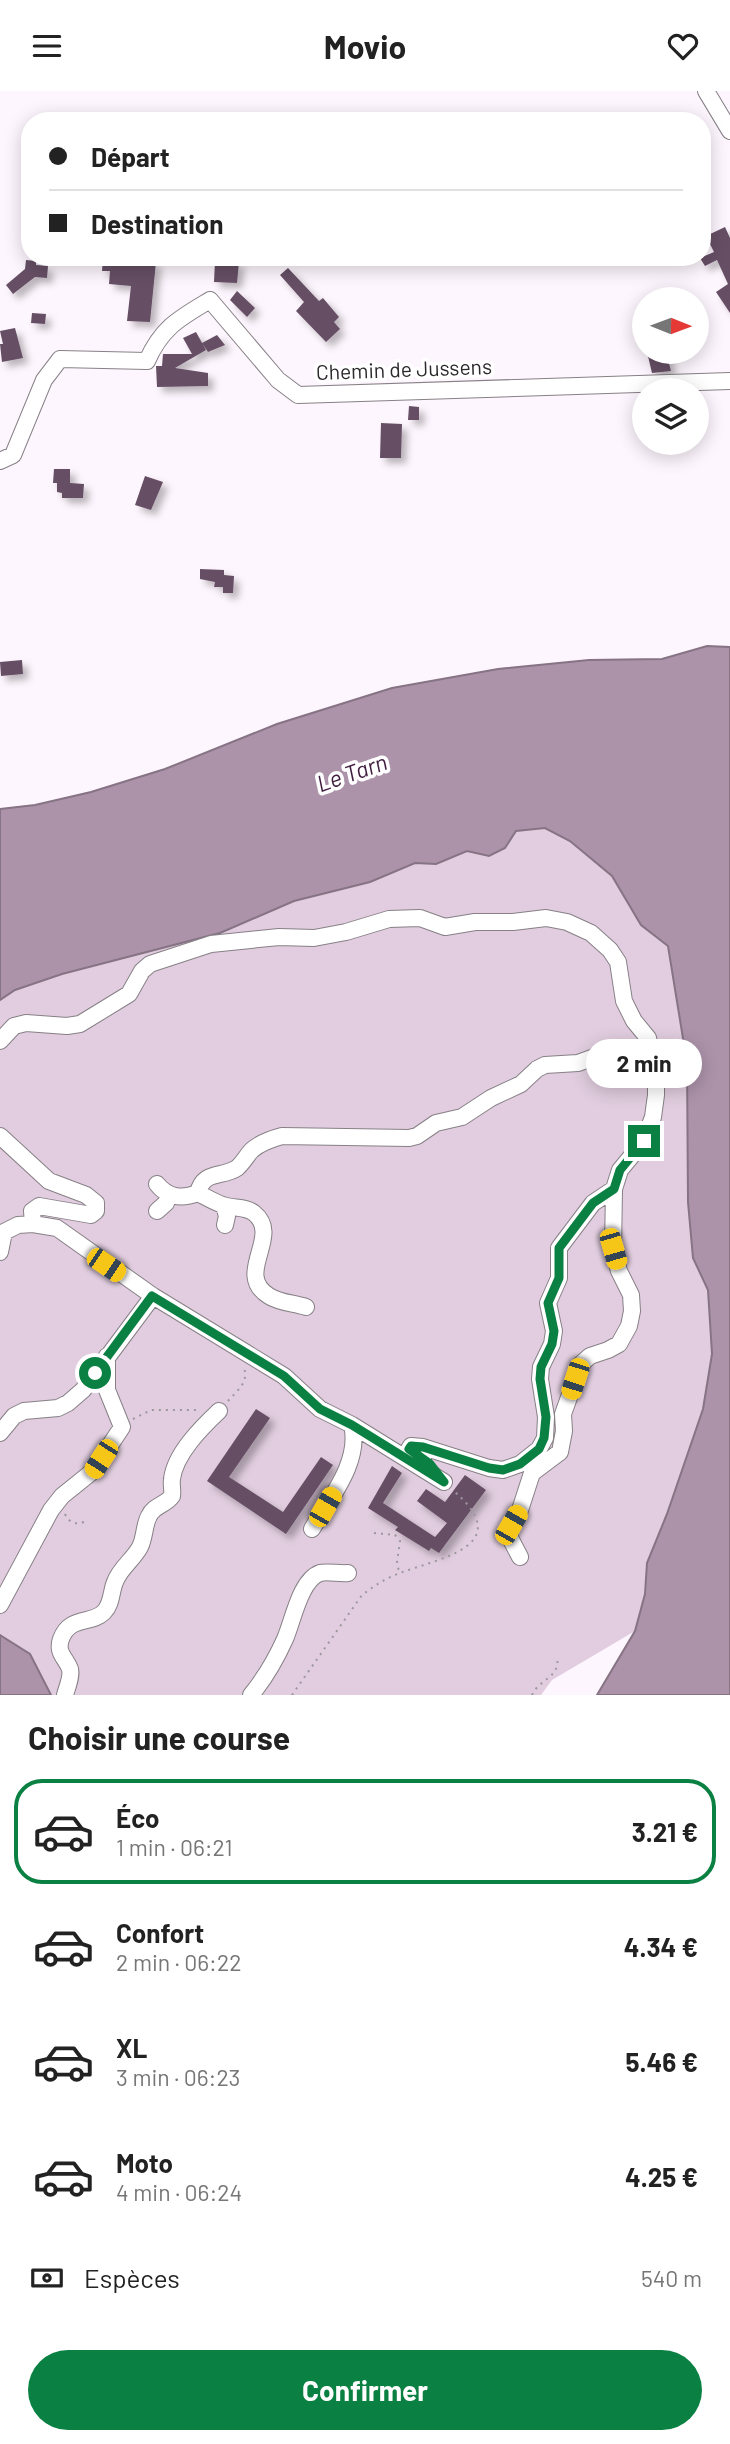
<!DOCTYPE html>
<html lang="fr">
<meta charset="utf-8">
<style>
:root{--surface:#fff;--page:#f2f2f2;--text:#222;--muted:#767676;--line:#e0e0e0;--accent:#0b8043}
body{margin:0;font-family:Barlow,sans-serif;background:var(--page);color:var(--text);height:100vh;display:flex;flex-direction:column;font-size:26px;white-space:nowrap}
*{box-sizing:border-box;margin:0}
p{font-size:23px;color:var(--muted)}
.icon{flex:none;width:38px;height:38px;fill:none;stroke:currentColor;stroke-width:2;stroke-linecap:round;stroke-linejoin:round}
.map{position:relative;height:1604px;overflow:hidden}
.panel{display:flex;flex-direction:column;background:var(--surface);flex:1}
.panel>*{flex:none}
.guide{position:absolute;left:21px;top:21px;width:690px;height:154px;border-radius:28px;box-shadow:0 4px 18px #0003;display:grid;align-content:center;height:154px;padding:0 28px;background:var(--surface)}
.needle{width:46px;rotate:91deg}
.tools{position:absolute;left:632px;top:196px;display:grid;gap:14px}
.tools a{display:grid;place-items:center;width:77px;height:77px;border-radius:50%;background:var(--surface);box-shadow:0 4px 18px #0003;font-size:35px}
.end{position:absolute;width:32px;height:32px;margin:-16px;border:9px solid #0b8043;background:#fff;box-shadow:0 0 0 4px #fff}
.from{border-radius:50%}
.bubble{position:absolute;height:49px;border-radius:24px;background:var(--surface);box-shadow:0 4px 18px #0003;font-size:23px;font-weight:700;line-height:49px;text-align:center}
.car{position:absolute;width:21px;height:42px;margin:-21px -10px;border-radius:9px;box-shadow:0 0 5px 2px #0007;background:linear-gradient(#f5c518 24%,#345 0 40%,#f5c518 0 76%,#345 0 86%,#f5c518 0)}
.guide b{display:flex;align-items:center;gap:24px;height:66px;font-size:26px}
.guide b+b{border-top:2px solid var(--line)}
.guide i{width:18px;height:18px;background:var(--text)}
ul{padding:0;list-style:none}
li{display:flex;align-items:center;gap:21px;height:105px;margin:0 14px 10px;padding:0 14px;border:4px solid transparent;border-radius:28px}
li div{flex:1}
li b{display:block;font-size:26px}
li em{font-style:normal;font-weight:700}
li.current{border-color:var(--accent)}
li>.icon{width:63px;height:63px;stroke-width:1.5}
h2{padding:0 28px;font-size:32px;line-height:84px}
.pay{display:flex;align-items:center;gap:18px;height:77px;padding:0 28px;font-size:26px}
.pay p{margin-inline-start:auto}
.button{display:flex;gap:14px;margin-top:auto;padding:14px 28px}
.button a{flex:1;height:80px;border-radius:42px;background:var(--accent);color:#fff;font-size:28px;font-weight:700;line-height:80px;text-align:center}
header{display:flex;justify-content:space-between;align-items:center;height:91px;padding:0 28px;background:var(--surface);font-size:32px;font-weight:700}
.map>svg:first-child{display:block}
.green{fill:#e1cddf}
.water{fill:#ac93aa;stroke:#867384;stroke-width:2}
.building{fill:#664f65;filter:url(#shadow)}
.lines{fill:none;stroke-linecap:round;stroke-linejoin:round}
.minor-casing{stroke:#878086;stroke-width:18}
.path{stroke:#9d979d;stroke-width:2;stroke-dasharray:2 5;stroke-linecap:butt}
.minor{stroke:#fff;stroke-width:16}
.route{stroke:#0b8043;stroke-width:9}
.labels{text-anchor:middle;stroke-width:7;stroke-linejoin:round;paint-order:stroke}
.street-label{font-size:21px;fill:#2c292c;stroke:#fff}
.water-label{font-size:23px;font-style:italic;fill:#411e40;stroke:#fff}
</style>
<header><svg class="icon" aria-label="menu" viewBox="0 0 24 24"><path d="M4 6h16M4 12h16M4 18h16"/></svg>Movio<svg class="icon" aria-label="heart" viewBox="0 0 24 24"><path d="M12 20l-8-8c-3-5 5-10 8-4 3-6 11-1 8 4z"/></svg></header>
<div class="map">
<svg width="730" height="1604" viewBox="0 0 730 1604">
<defs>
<filter id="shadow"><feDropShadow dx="5.5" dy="5.5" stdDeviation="3.5" flood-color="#0004"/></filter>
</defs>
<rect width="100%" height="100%" fill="#fef6fe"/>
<path class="green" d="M545 737 570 750 612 785 641 834 668 855 687 972 688 1111 693 1167 708 1199 712 1263 703 1318 667 1423 647 1472 645 1503 635 1540 552 1589 541 1604H0V909L15 899 62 883 220 842 294 810 370 791 415 772 436 773 467 760 489 765 505 757 516 740Z"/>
<path class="water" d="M707 555 730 556V1604H597L635 1540 645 1503 647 1472 667 1423 703 1318 712 1263 708 1199 693 1167 688 1111 687 972 668 855 641 834 612 785 570 750 545 737 516 740 505 757 489 765 467 760 436 773 415 772 370 791 294 810 220 842 62 883 15 899 0 909V718L35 714 91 701 165 678 277 633 392 597 498 578 589 569 662 568Z
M0 1544 30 1563 51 1604H0Z"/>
<path class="building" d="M725 136 730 147V222L716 201 728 193 717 169 705 175 700 167 714 161 706 145Z
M103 168 156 171 150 231 127 230 131 195 109 193 110 180H102Z
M26 169 36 170V174L48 175 47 187 35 186 13 203 6 194 25 178Z
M215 170 239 171 237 192 214 191Z
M288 177 319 210 323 207 339 226 334 231 340 238 326 251 296 220 304 211 280 184Z
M237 200 255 217 247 226 230 209Z
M32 222 46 223 45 233 31 232Z
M15 237 23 267 2 271 0 253H3L0 240Z
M196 241 206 259 175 277 208 282V295L157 296 156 275H162L163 263H192L183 247Z
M217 244 225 254 208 261 202 252Z
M647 261H666L671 280 652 282Z
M409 315 419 316V329H408Z
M381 332 402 333 401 367H380Z
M54 378H70V392L84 393 83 407H62V402L57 401V392H53Z
M145 385 163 391 151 419 135 414Z
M200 478 224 479V484L234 485 233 502H223V496H214L215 491 200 488Z
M22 569 23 583 1 585 0 571Z
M256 1318 270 1327 229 1386 283 1421 321 1366 333 1374 286 1443 207 1390Z
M392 1375 402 1382 383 1412 435 1446 447 1432 417 1410 426 1398 445 1411 465 1384 486 1399 439 1462 431 1457 429 1460 395 1439 398 1436 368 1417Z"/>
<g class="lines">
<g class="minor-casing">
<path id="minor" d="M706 0 730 40
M0 370 13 364 44 289 60 268 147 270C162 236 180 227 210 209L278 289 298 304 730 290
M0 950 14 935 26 932 67 935 80 933 129 903 142 880 150 873 211 853 279 846 314 847 346 841 389 828 420 827 445 836 475 831H513L546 827 567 831 591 842 610 859 618 871 624 910 634 930 648 947 656 984V1004L653 1026 644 1050 620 1079 614 1098 613 1158 619 1180 631 1204 632 1220 629 1235 619 1253 608 1259 590 1265 581 1273 563 1323 564 1340 560 1361 532 1382 520 1419 511 1434 509 1445 520 1466
M0 1045 49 1090 86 1104 96 1112V1120L91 1124 39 1115 32 1120 33 1133
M157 1093C168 1107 182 1108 198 1102 203 1079 222 1087 237 1077 243 1072 247 1064 252 1059 260 1052 271 1048 282 1045L409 1047 417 1045 436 1032 462 1026 491 1007 521 993 537 978 545 974 578 972 611 960 639 966 655 982
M198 1102C206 1106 214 1111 223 1114 233 1118 245 1115 254 1122 283 1145 233 1183 269 1205 280 1212 294 1212 306 1216
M224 1115 227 1125 225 1134
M157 1120 166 1112 169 1103
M0 1143 18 1134 33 1133 57 1137 153 1205 284 1285 320 1318 352 1334 444 1391
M0 1161 4 1141
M0 1342 14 1325 24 1320 58 1317 68 1312 83 1299 153 1205
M423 1369 409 1358 411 1355 423 1356 489 1377 503 1379 520 1373 539 1358 545 1347 546 1326 540 1288 541 1276 552 1253 554 1240 548 1212 559 1187V1157L593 1112 614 1098
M312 1438C330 1407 361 1371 352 1334
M0 1514 51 1419 62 1405 93 1380 122 1336 107 1299V1265
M65 1604C67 1596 72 1586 70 1578 66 1567 56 1562 61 1548 70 1524 91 1534 104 1521 112 1513 111 1500 115 1491 120 1477 133 1469 140 1456 145 1446 144 1434 149 1425 154 1414 166 1414 172 1405 173 1399 171 1394 172 1388 175 1363 201 1337 219 1320
M251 1604C265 1587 276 1568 285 1548 293 1530 300 1489 320 1482 327 1480 340 1483 348 1482"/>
</g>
<path class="path" d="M228 1310C237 1300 249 1291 244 1277
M133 1328 151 1319H199
M65 1423C69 1432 76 1434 84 1431
M374 1442 395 1444 400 1450 397 1471 399 1481
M292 1604 362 1504C374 1495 386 1487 400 1482 440 1467 516 1455 455 1401
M532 1604C538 1589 561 1586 557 1567"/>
<use href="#minor" class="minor"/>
</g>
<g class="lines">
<path class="route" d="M95 1282 152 1205 284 1285 320 1318 352 1334 444 1391 430 1373 409 1358 411 1355 423 1356 489 1377 503 1379 520 1373 539 1358 544 1347 546 1326 540 1288 541 1276 552 1253 554 1240 548 1212 559 1187V1157L593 1112 614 1098 620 1079 644 1050"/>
</g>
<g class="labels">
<g class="street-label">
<text transform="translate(404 279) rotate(-2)" y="7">Chemin de Jussens</text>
</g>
<g class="water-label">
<text transform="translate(352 682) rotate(-19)" y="8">Le Tarn</text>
</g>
</g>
</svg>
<div class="tools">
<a><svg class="needle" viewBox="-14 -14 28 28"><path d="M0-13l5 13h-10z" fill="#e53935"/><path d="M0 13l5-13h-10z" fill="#767676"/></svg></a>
<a><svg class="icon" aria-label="layers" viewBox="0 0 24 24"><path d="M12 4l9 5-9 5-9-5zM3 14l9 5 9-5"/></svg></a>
</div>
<i class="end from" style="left:95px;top:1282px"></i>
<i class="end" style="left:644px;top:1050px"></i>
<div class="bubble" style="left:586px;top:948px;width:116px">2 min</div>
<i class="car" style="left:613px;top:1158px;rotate:164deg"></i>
<i class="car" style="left:106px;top:1174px;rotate:124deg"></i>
<i class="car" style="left:575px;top:1288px;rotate:198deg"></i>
<i class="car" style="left:101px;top:1368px;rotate:213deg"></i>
<i class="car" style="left:325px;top:1416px;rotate:30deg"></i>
<i class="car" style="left:511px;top:1434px;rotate:30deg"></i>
<div class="guide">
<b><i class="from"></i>Départ</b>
<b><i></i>Destination</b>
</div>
</div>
<section class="panel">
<h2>Choisir une course</h2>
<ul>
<li class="current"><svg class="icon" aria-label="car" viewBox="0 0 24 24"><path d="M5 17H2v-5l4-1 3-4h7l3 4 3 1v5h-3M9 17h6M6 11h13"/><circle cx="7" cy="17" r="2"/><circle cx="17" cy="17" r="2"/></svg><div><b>Éco</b><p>1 min · 06:21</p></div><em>3.21 €</em></li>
<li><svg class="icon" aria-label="car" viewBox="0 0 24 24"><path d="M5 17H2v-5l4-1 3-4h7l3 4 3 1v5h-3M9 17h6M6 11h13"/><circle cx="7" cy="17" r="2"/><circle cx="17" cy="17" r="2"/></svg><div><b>Confort</b><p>2 min · 06:22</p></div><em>4.34 €</em></li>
<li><svg class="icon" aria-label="car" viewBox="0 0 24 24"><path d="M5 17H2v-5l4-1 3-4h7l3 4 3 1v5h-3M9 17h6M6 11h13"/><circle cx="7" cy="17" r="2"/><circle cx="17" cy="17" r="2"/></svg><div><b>XL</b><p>3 min · 06:23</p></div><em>5.46 €</em></li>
<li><svg class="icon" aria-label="car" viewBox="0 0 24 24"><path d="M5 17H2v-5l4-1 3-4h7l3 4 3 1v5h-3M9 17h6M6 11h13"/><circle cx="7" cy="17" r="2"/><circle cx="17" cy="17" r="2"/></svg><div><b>Moto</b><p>4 min · 06:24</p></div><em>4.25 €</em></li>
</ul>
<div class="pay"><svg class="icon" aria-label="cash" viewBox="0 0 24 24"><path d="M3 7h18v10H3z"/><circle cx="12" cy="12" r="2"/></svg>Espèces<p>540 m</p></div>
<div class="button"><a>Confirmer</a></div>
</section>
